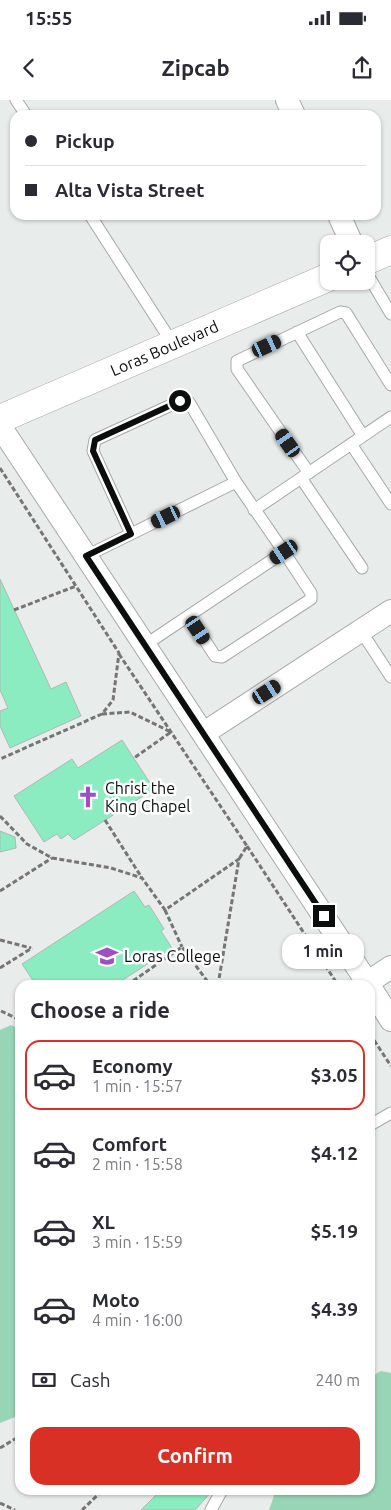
<!DOCTYPE html>
<meta charset="utf-8">
<style>
:root{--surface:#fff;--page:#f2f2f3;--text:#2b2b33;--muted:#7c7c81;--line:#e1e1e2;--accent:#d93025}
body{margin:0;font-family:Ubuntu,sans-serif;background:var(--page);color:var(--text);height:100vh;display:flex;flex-direction:column;font-size:19px;white-space:nowrap}
*{box-sizing:border-box;margin:0}
p{font-size:16px;color:var(--muted)}
.icon{flex:none;width:28px;height:28px;fill:none;stroke:currentColor;stroke-width:2;stroke-linecap:round;stroke-linejoin:round}
.map{position:relative;flex:1;overflow:hidden}
.sheet{position:absolute;left:15px;top:880px;width:360px;height:515px;display:flex;flex-direction:column;background:var(--surface);border-radius:15px;box-shadow:0 1px 4px #0004}
.sheet>*{flex:none}
.top-card{position:absolute;left:10px;top:10px;width:371px;height:110px;border-radius:15px;box-shadow:0 1px 4px #0004;display:grid;align-content:center;height:110px;padding:0 15px;background:var(--surface)}
.buttons{position:absolute;left:320px;top:135px;display:grid;gap:10px}
.buttons a{display:grid;place-items:center;width:55px;height:55px;border-radius:10px;background:var(--surface);box-shadow:0 1px 4px #0004;font-size:25px}
.end{position:absolute;width:22px;height:22px;margin:-11px;border:6px solid #0c0e0d;background:#fff;box-shadow:0 0 0 2px #fff}
.from{border-radius:50%}
.bubble{position:absolute;height:35px;border-radius:15px;background:var(--surface);box-shadow:0 1px 4px #0004;font-size:16px;font-weight:700;line-height:35px;text-align:center}
.car{position:absolute;width:15px;height:30px;margin:-15px -8px;border-radius:6px;box-shadow:0 0 4px 1px #0007;background:linear-gradient(#222 24%,#8ab4d8 0 40%,#222 0 76%,#8ab4d8 0 86%,#222 0)}
.top-card b{display:flex;align-items:center;gap:18px;height:48px;font-size:19px}
.top-card b+b{border-top:1px solid var(--line)}
.top-card i{width:12px;height:12px;background:var(--text)}
ul{padding:0;list-style:none}
li{display:flex;align-items:center;gap:15px;height:70px;margin:0 10px 8px;padding:0 5px;border:2px solid transparent;border-radius:15px}
li div{flex:1}
li b{display:block;font-size:19px}
li em{font-style:normal;font-weight:700}
li.selected{border-color:var(--accent)}
li>.icon{width:45px;height:45px;stroke-width:1.5}
h2{padding:0 15px;font-size:22px;line-height:60px}
.pay{display:flex;align-items:center;gap:12px;height:55px;padding:0 15px;font-size:19px}
.pay p{margin-inline-start:auto}
.action{display:flex;gap:10px;margin-top:auto;padding:10px 15px}
.action a{flex:1;height:58px;border-radius:15px;background:var(--accent);color:#fff;font-size:20px;font-weight:700;line-height:58px;text-align:center}
.status{display:flex;justify-content:space-between;align-items:center;height:35px;padding:0 25px;background:var(--surface);direction:ltr}
.status svg{height:14px;fill:currentColor}
header{display:flex;justify-content:space-between;align-items:center;height:65px;padding:0 15px;background:var(--surface);font-size:22px;font-weight:700}
.map>svg:first-child{display:block}
.green{fill:#98d5b7}
.building{fill:#8aecc0;stroke:#b3b7b5}
.lines{fill:none;stroke-linecap:round;stroke-linejoin:round}
.service-casing{stroke:#a5a9a7;stroke-width:13}
.minor-casing{stroke:#a5a9a7;stroke-width:24}
.secondary-casing{stroke:#a5a9a7;stroke-width:29}
.path{stroke:#737675;stroke-width:3;stroke-dasharray:5 2.5;stroke-linecap:butt}
.service{stroke:#fff;stroke-width:11}
.minor{stroke:#fff;stroke-width:22}
.secondary{stroke:#fff;stroke-width:28}
.route{stroke:#0c0e0d;stroke-width:6}
.labels{text-anchor:middle;stroke-width:5;stroke-linejoin:round;paint-order:stroke}
.street-label{font-size:16px;fill:#0c0e0d;stroke:#fff}
.poi-label{font-size:16px;fill:#0c0e0d;stroke:#fff;text-anchor:start}
</style>
<div class="status"><b>15:55</b><svg viewBox="0 0 49 12"><path d="M0 12V9h3v3zM5 12V6h3v6zM10 12V3h3v9zM15 12V0h3v12zM26 1h20v11H26zM47 4h2v5h-2z"/></svg></div>
<header><svg class="icon" aria-label="back" viewBox="0 0 24 24"><path d="M15 5l-7 7 7 7"/></svg>Zipcab<svg class="icon" aria-label="share" viewBox="0 0 24 24"><path d="M12 15V3M7 8l5-5 5 5M5 13v7h14v-7"/></svg></header>
<div class="map">
<svg width="391" height="1410" viewBox="0 0 391 1410">
<rect width="100%" height="100%" fill="#e8ecea"/>
<path class="green" d="M11 925 20 930V1315L0 1323V930Z
M381 1271 391 1273V1410H269L276 1390H370V1277Z"/>
<path class="building" d="M0 479 51 589 66 582 81 616 10 648 0 626V611L8 608 0 590Z
M122 640 154 689 74 740 68 734 61 739 57 734 44 742 14 696 72 659 78 668Z
M0 731 15 737 16 748 0 752Z
M134 791 145 807 149 805 164 829 161 831 172 848 115 885H36L22 864Z
M161 1390H213L195 1410H141Z"/>
<g class="lines">
<g class="service-casing">
<path id="service" d="M16 0 26 15
M90 115 173 244
M366 172 391 214
M297 232 363 336
M351 344 391 404
M309 373 237 269V261L340 212 346 213 391 285
M301 378 362 468
M236 382 131 434 93 351 95 340 180 301 189 302 236 382 284 452
M254 410 391 317
M86 456 131 434
M361 531 391 577
M145 545 284 452 311 493V499L222 557 215 556 189 516
M370 1025 391 1013
M211 1410 222 1390"/>
</g>
<g class="minor-casing">
<path id="minor" d="M287 0 294 15
M339 115 352 144
M0 326 369 885
M204 633 391 511
M367 883 391 867
M370 887 391 920"/>
</g>
<g class="secondary-casing">
<g id="secondary">
<path d="M366 161 391 150"/>
<path id="s1" d="M0 319 329 177"/>
</g>
</g>
<path class="path" d="M0 368 119 553 113 600 102 614 0 659
M14 510 76 486
M119 554 247 746 239 759
M102 614 130 612 171 632 134 658
M0 716 27 744 52 758 111 768 142 778 165 810 239 759 218 885
M105 720 142 778
M247 746 338 885
M0 791 52 758
M165 810 182 847
M0 840 31 848
M0 868 32 848
M127 885 182 847 210 885
M1 911 20 920
M370 934 391 966
M0 1348 20 1336
M0 1403 15 1410
M82 1410 103 1390"/>
<use href="#service" class="service"/>
<use href="#minor" class="minor"/>
<use href="#secondary" class="secondary"/>
</g>
<g class="lines">
<path class="route" d="M180 301 95 340 93 351 131 434 86 456 324 816"/>
</g>
<defs>
<g id="church-bare" transform="scale(1.725)"><path d="M-1.2-6h2.4v3.5h3.3v2.4h-3.3V6h-2.4V-.1h-3.3v-2.4h3.3Z" fill="#9d50c2" stroke="#fff" stroke-width="2.5" paint-order="stroke"/></g>
<g id="university-bare" transform="scale(1.725)"><path d="M0-5L7-2L0 1L-7-2ZM-4 1L0 2.5L4 1V4Q0 6-4 4Z" fill="#9d50c2" stroke="#fff" stroke-width="2.5" paint-order="stroke"/></g>
</defs>
<g fill-rule="evenodd">
<use href="#church-bare" x="88" y="697"/>
<use href="#university-bare" x="107" y="856"/>
</g>
<g class="labels">
<g class="street-label">
<text dy="6" stroke="none"><textPath href="#s1" startOffset="179">Loras Boulevard</textPath></text>
</g>
<g class="poi-label">
<text x="105" y="694">Christ the<tspan x="105" dy="18">King Chapel</tspan></text>
<text x="124" y="862">Loras College</text>
</g>
</g>
</svg>
<div class="buttons">
<a><svg class="icon" aria-label="locate" viewBox="0 0 24 24"><circle cx="12" cy="12" r="6"/><path d="M12 2v4M12 18v4M2 12h4M18 12h4"/></svg></a>
</div>
<i class="end from" style="left:180px;top:301px"></i>
<i class="end" style="left:324px;top:816px"></i>
<div class="bubble" style="left:282px;top:834px;width:82px">1 min</div>
<i class="car" style="left:267px;top:246px;rotate:65deg"></i>
<i class="car" style="left:288px;top:343px;rotate:325deg"></i>
<i class="car" style="left:166px;top:417px;rotate:244deg"></i>
<i class="car" style="left:284px;top:452px;rotate:236deg"></i>
<i class="car" style="left:198px;top:530px;rotate:146deg"></i>
<i class="car" style="left:267px;top:592px;rotate:57deg"></i>
<div class="top-card">
<b><i class="from"></i>Pickup</b>
<b><i></i>Alta Vista Street</b>
</div>
<section class="sheet">
<h2>Choose a ride</h2>
<ul>
<li class="selected"><svg class="icon" aria-label="car" viewBox="0 0 24 24"><path d="M5 17H2v-5l4-1 3-4h7l3 4 3 1v5h-3M9 17h6M6 11h13"/><circle cx="7" cy="17" r="2"/><circle cx="17" cy="17" r="2"/></svg><div><b>Economy</b><p>1 min · 15:57</p></div><em>$3.05</em></li>
<li><svg class="icon" aria-label="car" viewBox="0 0 24 24"><path d="M5 17H2v-5l4-1 3-4h7l3 4 3 1v5h-3M9 17h6M6 11h13"/><circle cx="7" cy="17" r="2"/><circle cx="17" cy="17" r="2"/></svg><div><b>Comfort</b><p>2 min · 15:58</p></div><em>$4.12</em></li>
<li><svg class="icon" aria-label="car" viewBox="0 0 24 24"><path d="M5 17H2v-5l4-1 3-4h7l3 4 3 1v5h-3M9 17h6M6 11h13"/><circle cx="7" cy="17" r="2"/><circle cx="17" cy="17" r="2"/></svg><div><b>XL</b><p>3 min · 15:59</p></div><em>$5.19</em></li>
<li><svg class="icon" aria-label="car" viewBox="0 0 24 24"><path d="M5 17H2v-5l4-1 3-4h7l3 4 3 1v5h-3M9 17h6M6 11h13"/><circle cx="7" cy="17" r="2"/><circle cx="17" cy="17" r="2"/></svg><div><b>Moto</b><p>4 min · 16:00</p></div><em>$4.39</em></li>
</ul>
<div class="pay"><svg class="icon" aria-label="cash" viewBox="0 0 24 24"><path d="M3 7h18v10H3z"/><circle cx="12" cy="12" r="2"/></svg>Cash<p>240 m</p></div>
<div class="action"><a>Confirm</a></div>
</section>
</div>
